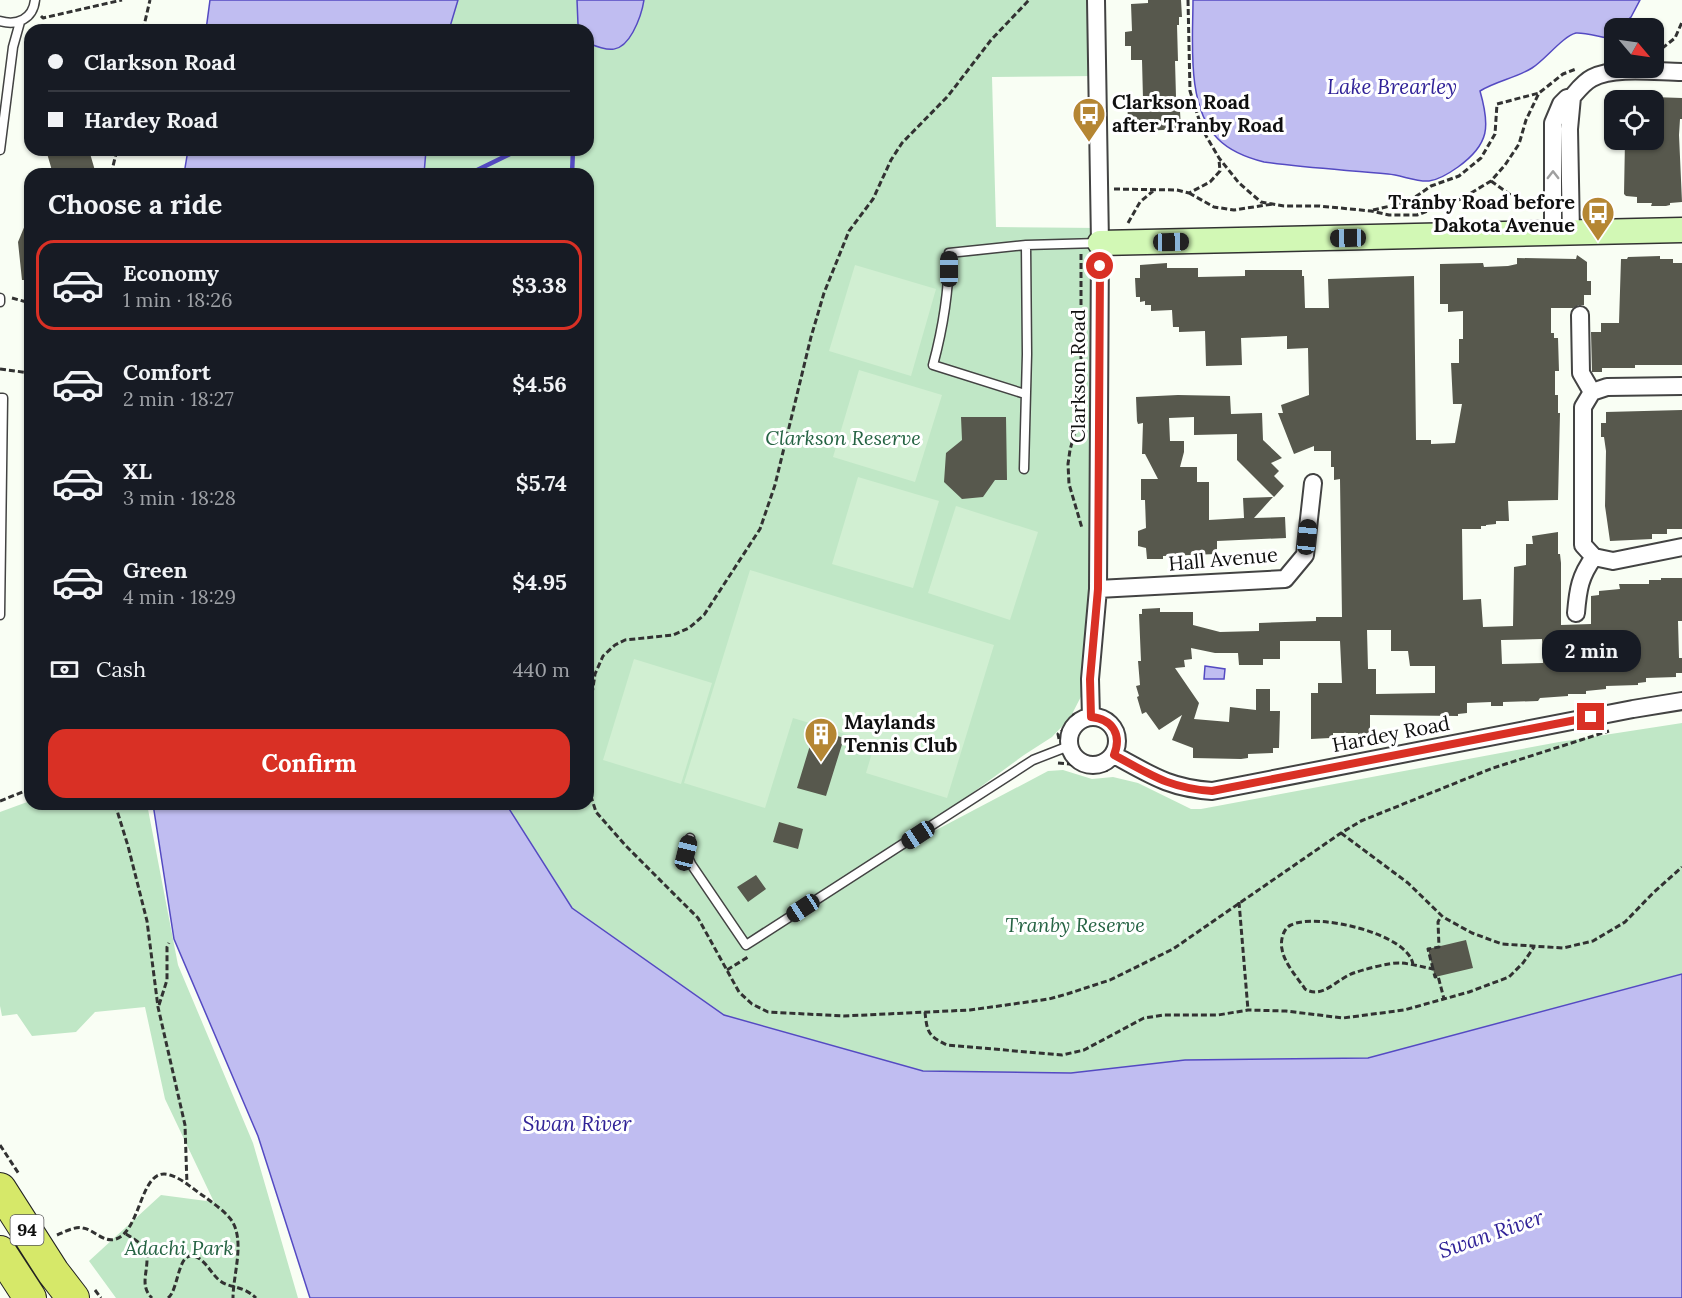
<!DOCTYPE html>
<meta charset="utf-8">
<style>
:root{--surface:#171b24;--page:#242831;--text:#f1f3f6;--muted:#9ea1a6;--line:#363941;--accent:#d93025}
body{margin:0;font-family:Lora,serif;background:var(--page);color:var(--text);height:100vh;display:flex;flex-direction:column;font-size:22px;white-space:nowrap}
*{box-sizing:border-box;margin:0}
p{font-size:20px;color:var(--muted)}
.icon{flex:none;width:33px;height:33px;fill:none;stroke:currentColor;stroke-width:2;stroke-linecap:round;stroke-linejoin:round}
.map{position:relative;flex:1;overflow:hidden}
.panel{position:absolute;left:24px;top:168px;width:570px;height:642px;display:flex;flex-direction:column;background:var(--surface);border-radius:18px;box-shadow:0 2px 4px #0004}
.panel>*{flex:none}
.banner{position:absolute;left:24px;top:24px;width:570px;height:132px;border-radius:18px;box-shadow:0 2px 4px #0004;display:grid;align-content:center;height:132px;padding:0 24px;background:var(--surface)}
.needle{width:39px;rotate:119deg}
.fabs{position:absolute;left:1604px;top:18px;display:grid;gap:12px}
.fabs a{display:grid;place-items:center;width:60px;height:60px;border-radius:12px;background:var(--surface);box-shadow:0 2px 4px #0004;font-size:30px}
.end{position:absolute;width:27px;height:27px;margin:-14px;border:8px solid #d93025;background:#fff;box-shadow:0 0 0 3px #fff}
.from{border-radius:50%}
.bubble{position:absolute;height:42px;border-radius:18px;background:var(--surface);box-shadow:0 2px 4px #0004;font-size:20px;font-weight:800;line-height:42px;text-align:center}
.car{position:absolute;width:18px;height:36px;margin:-18px -9px;border-radius:8px;box-shadow:0 0 4px 2px #0007;background:linear-gradient(#222 24%,#8ab4d8 0 40%,#222 0 76%,#8ab4d8 0 86%,#222 0)}
.banner b{display:flex;align-items:center;gap:21px;height:57px;font-size:22px}
.banner b+b{border-top:2px solid var(--line)}
.banner i{width:15px;height:15px;background:var(--text)}
ul{padding:0;list-style:none}
li{display:flex;align-items:center;gap:18px;height:90px;margin:0 12px 9px;padding:0 12px;border:3px solid transparent;border-radius:18px}
li div{flex:1}
li b{display:block;font-size:22px}
li em{font-style:normal;font-weight:800}
li.selected{border-color:var(--accent)}
li>.icon{width:54px;height:54px;stroke-width:1.5}
h2{padding:0 24px;font-size:27px;line-height:72px}
.pay{display:flex;align-items:center;gap:15px;height:66px;padding:0 24px;font-size:22px}
.pay p{margin-inline-start:auto}
.button{display:flex;gap:12px;margin-top:auto;padding:12px 24px}
.button a{flex:1;height:69px;border-radius:18px;background:var(--accent);color:#fff;font-size:24px;font-weight:800;line-height:69px;text-align:center}
.map>svg:first-child{display:block}
.green{fill:#c0e7c6}
.pitch{fill:#d1efd2}
.water{fill:#c0bdf1;stroke:#544ac2;stroke-width:1.5}
.lines{fill:none;stroke-linecap:round;stroke-linejoin:round}
.stream{stroke:#544ac2;stroke-width:4.5}
.building{fill:#57584d;fill-rule:evenodd}
.lane-casing{stroke:#434343;stroke-width:11}
.street-casing{stroke:#434343;stroke-width:20}
.secondary-casing{stroke:#323232;stroke-width:27}
.highway-casing{stroke:#212121;stroke-width:34}
.path{stroke:#323232;stroke-width:3;stroke-dasharray:6 3;stroke-linecap:butt}
.lane{stroke:#fff;stroke-width:8}
.street{stroke:#fff;stroke-width:16}
.secondary{stroke:#d2f8b5;stroke-width:24}
.highway{stroke:#d6e869;stroke-width:32}
.oneway{stroke:#9f9f9f}
.route{stroke:#d93025;stroke-width:8}
.labels{text-anchor:middle;stroke-width:6;stroke-linejoin:round;paint-order:stroke}
.shield{fill:#fff;stroke:#585858;stroke-width:1.5}
.shield-label{font-size:18px;font-weight:bold;fill:#101010}
.poi-label{font-size:20px;font-weight:bold;fill:#101010;stroke:#fff;text-anchor:start}
.street-label{font-size:20px;fill:#101010;stroke:#fff}
.park-label{font-size:20px;font-style:italic;fill:#256343;stroke:#fff}
.water-label{font-size:21px;font-style:italic;fill:#312398;stroke:#fff}
</style>
<div class="map">
<svg width="1682" height="1298" viewBox="0 0 1682 1298">
<rect width="100%" height="100%" fill="#f9fef4"/>
<path class="green" d="M458 0H1093L1096 76 992 77 996 227 1099 228 1090 679 1070 718 1052 737 1024 755 885 857 1048 771 1063 770 1092 779 1113 777 1138 783 1191 809H1201L1559 742 1682 723V974L1368 1058 1185 1060 1071 1073 923 1071 724 1015 572 908 506 804H588V174H424L426 150H588V30H449Z
M30 801V804H147L178 965 253 1143 298 1298H116L89 1261 161 1195 214 1202 165 1099 145 1007 95 1012 76 1032 32 1036 17 1014 2 1016 0 1006V812Z"/>
<path class="pitch" d="M855 265 936 289 911 376 829 351Z
M859 370 942 395 915 482 833 457Z
M858 477 939 501 913 588 832 564Z
M956 506 1038 532 1010 620 928 593Z
M750 570 994 645 947 798 866 773 875 743 793 718 765 808 684 783Z
M634 659 712 683 681 784 603 760Z"/>
<path class="water" d="M210 0H458L449 30H206Z
M577 0H644C642 13 639 21 633 32 621 54 609 52 588 43V30H581L578 24Z
M1193 0H1640L1631 17 1618 28H1614V33L1608 38C1601 37 1582 32 1576 33 1563 36 1545 60 1532 68 1516 78 1496 81 1480 91 1490 126 1490 144 1458 167 1451 172 1438 180 1429 181 1416 182 1401 175 1388 174 1347 170 1305 168 1264 162 1248 158 1230 151 1218 139 1186 106 1193 42 1193 0Z
M188 150H426L424 174H184Z
M1205 666 1225 669 1224 679H1204Z
M153 804H506L572 908 724 1015 923 1071 1071 1073 1185 1060 1368 1058 1682 974V1298H310L258 1136 174 939Z"/>
<g class="lines">
<path class="stream" d="M469 174 518 150
M572 174 573 150"/>
</g>
<path class="building" d="M1148 0H1181L1182 17H1179V25H1177L1178 61H1175L1176 97 1177 111H1180L1181 129 1126 132 1125 119H1128L1127 100 1143 99 1142 60H1131V46H1125V32L1132 31 1131 4 1148 3Z
M1653 97 1682 98V119H1680L1679 135 1682 202 1670 203V205L1666 206H1651L1652 203H1637V197L1626 196 1624 194 1625 140H1654Z
M46 150H89L96 174H53Z
M30 213V280H22L18 242Z
M1577 255 1587 262V281H1591V295H1584V305H1579L1573 308H1551V333H1554V338H1558L1559 371H1555V395H1558V413H1560L1558 500 1508 501 1509 521H1496V524L1486 525V526H1481V529H1462L1463 600 1481 599 1483 627 1513 626 1514 567 1526 565V544H1533L1532 536 1558 532V554H1560L1561 563V625L1591 624V596L1599 595V591L1620 589 1619 584H1649V580H1661V578H1682V621H1678L1679 658H1682V673H1676V677L1646 678V682L1638 683V685L1606 686V689L1586 691V694H1568V696L1540 698 1538 701 1503 702V706H1491V702L1467 703V713L1458 714V716L1370 715V737H1358V733H1333V737L1330 738 1311 739V693H1318V683H1342L1340 641H1280V659H1263V665H1239L1238 653H1215L1191 648 1192 659 1184 660 1185 667 1175 668 1199 703 1194 719 1229 722 1230 707 1256 710V689H1270V711H1280L1279 748H1273V753L1248 754V758L1241 759 1193 758V748L1172 740 1182 715 1159 730 1146 712 1142 714 1137 697 1139 696 1136 686 1140 685 1138 661H1141L1139 614H1142V609L1160 608V612H1193V625L1220 632 1259 631V623L1316 621V617H1342L1340 479 1334 480V467H1331V451H1314V446L1294 454 1278 413H1283L1281 405 1309 395 1308 348 1287 349V336L1241 338 1242 365 1206 366 1205 331 1179 332V327H1173L1172 310 1151 311V305H1145V301L1140 302V297H1136L1135 278H1140V265L1167 263V268H1198V277L1245 276V270H1302V276H1304L1305 308H1329L1328 279 1414 276 1416 440H1431V444L1455 443 1462 404H1453L1451 363H1459V339H1463V311L1448 312V304H1440V264L1483 263 1484 267 1508 266 1517 264V258L1576 259ZM1367 630H1391V651H1408L1410 666H1435V693L1376 694V669H1368ZM1542 639 1543 663 1502 664 1501 640Z
M1660 256V259H1673V263H1682V365H1635V368H1602V372H1592L1591 332H1601V323H1619L1621 259H1627L1628 257Z
M1178 395 1230 396 1231 414 1262 413 1263 440 1282 458 1271 463 1279 471 1274 476 1284 486 1274 497 1237 460V434L1194 435V417L1169 418 1170 441H1184V452L1180 467H1197V482H1209V520L1244 518 1243 498 1273 497 1254 518 1285 517 1286 538 1217 541V554L1163 556V559H1147L1146 548 1138 546V531L1146 528 1145 500H1141V479H1158L1145 454H1142L1143 423 1138 424 1137 421 1136 397Z
M1682 410V529H1667V534H1652V539L1610 541 1605 506 1606 451 1604 437H1601V423H1606V412Z
M961 417H1006L1007 480H995L983 497 962 499 944 482 946 453 962 440Z
M815 729 844 738 826 796 797 788Z
M779 822 803 829 798 849 773 842Z
M756 875 766 889 748 902 737 887Z
M1466 940 1473 968 1435 977 1428 949Z"/>
<g class="lines">
<g class="lane-casing">
<path id="lane" d="M0 21C17 26 33 19 35 0
M0 150 13 47 20 22
M0 298V302
M1025 394 933 365C943 328 949 292 949 253L1026 245
M0 398H3L0 615
M1024 469 1027 354 1026 245 1099 243
M690 838 686 853 691 864 746 945 1033 760 1069 746"/>
</g>
<g class="street-casing">
<path id="street" d="M1571 233 1569 129 1572 97
M1553 234V123L1561 104 1567 98 1572 97C1578 90 1584 82 1592 78 1615 66 1657 72 1682 72
M1580 315 1581 373 1592 392
M1682 386 1607 387 1592 392 1583 407V545L1594 557 1613 561 1682 547
M1098 589 1285 579 1305 555 1313 483
M1576 613C1578 589 1580 576 1594 557
M1069 741a24 24 0 1 1 48 0a24 24 0 1 1-48 0Z
M1091 717 1090 679 1098 589 1100 243 1096 0
M1114 755C1151 775 1169 788 1212 791L1633 709 1682 701"/>
</g>
<g class="secondary-casing">
<path id="secondary" d="M1100 243 1682 230"/>
</g>
<g class="highway-casing">
<path id="highway" d="M0 1189 53 1272 73 1298
M0 1252 30 1298"/>
</g>
<path class="path" d="M1188 0 1190 91 1202 129 1219 158 1239 183 1261 202 1284 206H1319L1371 211 1389 215H1417L1461 199 1491 181 1505 165 1519 144 1526 120 1539 93 1563 74 1576 69
M41 16 43 18 122 0
M143 30 150 0
M1655 54 1675 38 1682 22
M111 174 117 150
M1491 181 1522 203 1537 210
M1114 189 1177 190 1189 193 1210 182 1220 171 1219 160
M1189 193 1214 207 1234 210 1273 204
M1373 210 1408 202 1431 186 1459 176 1481 158 1495 134 1497 104 1539 93
M1128 223 1140 202 1153 191
M1081 254V409L1070 450 1068 464 1069 484 1082 528
M12 298 30 303
M0 369 30 373
M588 721 595 674 603 656 615 645 625 640 673 635 689 628 704 615 760 529 775 485 811 337 824 293 849 231 873 199 891 160 902 143 948 96 991 40 1029 0
M1059 739 1058 734 1071 724 1074 714
M1058 763 1070 764 1093 772 1109 770
M588 787 596 812 625 845 698 918 739 992 752 1004 768 1012 844 1016 970 1010 1049 999 1067 994 1110 980 1173 949 1341 833 1361 821 1493 768 1609 731
M0 801 30 789
M115 804 128 846 147 921 158 1007 185 1125 187 1185
M1341 833 1408 883 1443 917 1472 933 1502 944 1563 948 1593 941 1625 922 1653 893 1682 867
M1239 902 1248 1010
M1413 965C1410 934 1316 912 1291 925 1283 928 1280 942 1282 949 1284 963 1297 977 1305 989 1322 999 1335 981 1351 974 1361 970 1391 962 1401 963 1412 964 1423 967 1433 969L1435 977 1438 976 1444 999
M1433 969 1428 949 1439 947 1438 922 1441 916
M727 970 748 957
M159 1005 167 980V947L169 943
M925 1012C927 1032 928 1036 947 1045L1062 1055 1084 1050 1144 1018 1164 1015H1218L1248 1010 1286 1011 1343 1018 1404 1010 1469 992 1509 977 1523 963 1534 947
M0 1145 19 1174
M126 1234C132 1238 142 1243 145 1250 152 1266 137 1284 152 1298
M57 1235C64 1232 75 1226 83 1228 95 1230 103 1243 116 1239 142 1230 140 1165 170 1175 183 1179 194 1190 205 1197 214 1204 226 1212 232 1221 245 1242 233 1275 233 1298
M95 1290 101 1298
M168 1298C180 1289 177 1243 200 1259 208 1265 212 1274 219 1280 230 1289 241 1284 256 1298"/>
<use href="#lane" class="lane"/>
<use href="#street" class="street"/>
<use href="#secondary" class="secondary"/>
<use href="#highway" class="highway"/>
</g>
<defs><path id="oneway-chevron" d="M-2-3.5L2.5 0L-2 3.5" fill="none" stroke-width="1.6" stroke-linecap="round" stroke-linejoin="round" transform="scale(1.5)"/></defs>
<use class="oneway" href="#oneway-chevron" transform="translate(1553 175) rotate(-90)"/>
<g class="lines">
<path class="route" d="M1100 266 1098 589 1090 679 1091 717C1113 719 1122 735 1114 755 1151 775 1169 788 1212 791L1591 717"/>
</g>
<defs>
<g id="bus-pin" transform="scale(1.725)"><path d="M0 17L-7.5 6A9.5 9.5 0 1 1 7.5 6Z" fill="#b58633" stroke="#fff"/><path d="M-5-6H5V4H4V6H2V4H-2V6H-4V4H-5ZM-3.5-4V0h7V-4ZM-3.5 1.2v1.5H-2V1.2ZM2 1.2v1.5H3.5V1.2Z" fill="#fff"/></g>
<g id="building-pin" transform="scale(1.725)"><path d="M0 17L-7.5 6A9.5 9.5 0 1 1 7.5 6Z" fill="#b58633" stroke="#fff"/><path d="M-4-6H4V6H1V3H-1V6H-4ZM-2.5-4.3h1.7v1.8h-1.7ZM.8-4.3h1.7v1.8H.8ZM-2.5-1h1.7V.8h-1.7ZM.8-1h1.7V.8H.8Z" fill="#fff"/></g>
</defs>
<g fill-rule="evenodd">
<use href="#bus-pin" x="1089" y="114"/>
<use href="#bus-pin" x="1598" y="213"/>
<use href="#building-pin" x="821" y="734"/>
</g>
<g class="labels">
<rect class="shield" x="10.5" y="1215" width="33" height="30" rx="4.5"/>
<g class="shield-label">
<text x="27" y="1236">94</text>
</g>
<g class="poi-label">
<text x="1112" y="109">Clarkson Road<tspan x="1112" dy="23">after Tranby Road</tspan></text>
<text x="1575" y="209" text-anchor="end">Tranby Road before<tspan x="1575" dy="23">Dakota Avenue</tspan></text>
<text x="844" y="729">Maylands<tspan x="844" dy="23">Tennis Club</tspan></text>
</g>
<g class="street-label">
<text transform="translate(1078 376) rotate(-90)" y="7">Clarkson Road</text>
<text transform="translate(1223 559) rotate(-5)" y="7">Hall Avenue</text>
<text transform="translate(1391 734) rotate(-11)" y="7">Hardey Road</text>
</g>
<g class="park-label">
<text x="843" y="445">Clarkson Reserve</text>
<text x="1075" y="932">Tranby Reserve</text>
<text x="179" y="1255">Adachi Park</text>
</g>
<g class="water-label">
<text x="1392" y="94">Lake Brearley</text>
<text x="577" y="1131">Swan River</text>
<text transform="translate(1491 1234) rotate(-19)" y="7">Swan River</text>
</g>
</g>
</svg>
<div class="fabs">
<a><svg class="needle" viewBox="-14 -14 28 28"><path d="M0-13l5 13h-10z" fill="#e53935"/><path d="M0 13l5-13h-10z" fill="#9ea1a6"/></svg></a>
<a><svg class="icon" aria-label="locate" viewBox="0 0 24 24"><circle cx="12" cy="12" r="6"/><path d="M12 2v4M12 18v4M2 12h4M18 12h4"/></svg></a>
</div>
<i class="end from" style="left:1100px;top:266px"></i>
<i class="end" style="left:1591px;top:717px"></i>
<div class="bubble" style="left:1542px;top:630px;width:99px">2 min</div>
<i class="car" style="left:1348px;top:238px;rotate:269deg"></i>
<i class="car" style="left:1171px;top:242px;rotate:89deg"></i>
<i class="car" style="left:949px;top:269px;rotate:0deg"></i>
<i class="car" style="left:1307px;top:537px;rotate:6deg"></i>
<i class="car" style="left:918px;top:835px;rotate:237deg"></i>
<i class="car" style="left:686px;top:853px;rotate:14deg"></i>
<i class="car" style="left:803px;top:908px;rotate:237deg"></i>
<div class="banner">
<b><i class="from"></i>Clarkson Road</b>
<b><i></i>Hardey Road</b>
</div>
<section class="panel">
<h2>Choose a ride</h2>
<ul>
<li class="selected"><svg class="icon" aria-label="car" viewBox="0 0 24 24"><path d="M5 17H2v-5l4-1 3-4h7l3 4 3 1v5h-3M9 17h6M6 11h13"/><circle cx="7" cy="17" r="2"/><circle cx="17" cy="17" r="2"/></svg><div><b>Economy</b><p>1 min · 18:26</p></div><em>$3.38</em></li>
<li><svg class="icon" aria-label="car" viewBox="0 0 24 24"><path d="M5 17H2v-5l4-1 3-4h7l3 4 3 1v5h-3M9 17h6M6 11h13"/><circle cx="7" cy="17" r="2"/><circle cx="17" cy="17" r="2"/></svg><div><b>Comfort</b><p>2 min · 18:27</p></div><em>$4.56</em></li>
<li><svg class="icon" aria-label="car" viewBox="0 0 24 24"><path d="M5 17H2v-5l4-1 3-4h7l3 4 3 1v5h-3M9 17h6M6 11h13"/><circle cx="7" cy="17" r="2"/><circle cx="17" cy="17" r="2"/></svg><div><b>XL</b><p>3 min · 18:28</p></div><em>$5.74</em></li>
<li><svg class="icon" aria-label="car" viewBox="0 0 24 24"><path d="M5 17H2v-5l4-1 3-4h7l3 4 3 1v5h-3M9 17h6M6 11h13"/><circle cx="7" cy="17" r="2"/><circle cx="17" cy="17" r="2"/></svg><div><b>Green</b><p>4 min · 18:29</p></div><em>$4.95</em></li>
</ul>
<div class="pay"><svg class="icon" aria-label="cash" viewBox="0 0 24 24"><path d="M3 7h18v10H3z"/><circle cx="12" cy="12" r="2"/></svg>Cash<p>440 m</p></div>
<div class="button"><a>Confirm</a></div>
</section>
</div>
